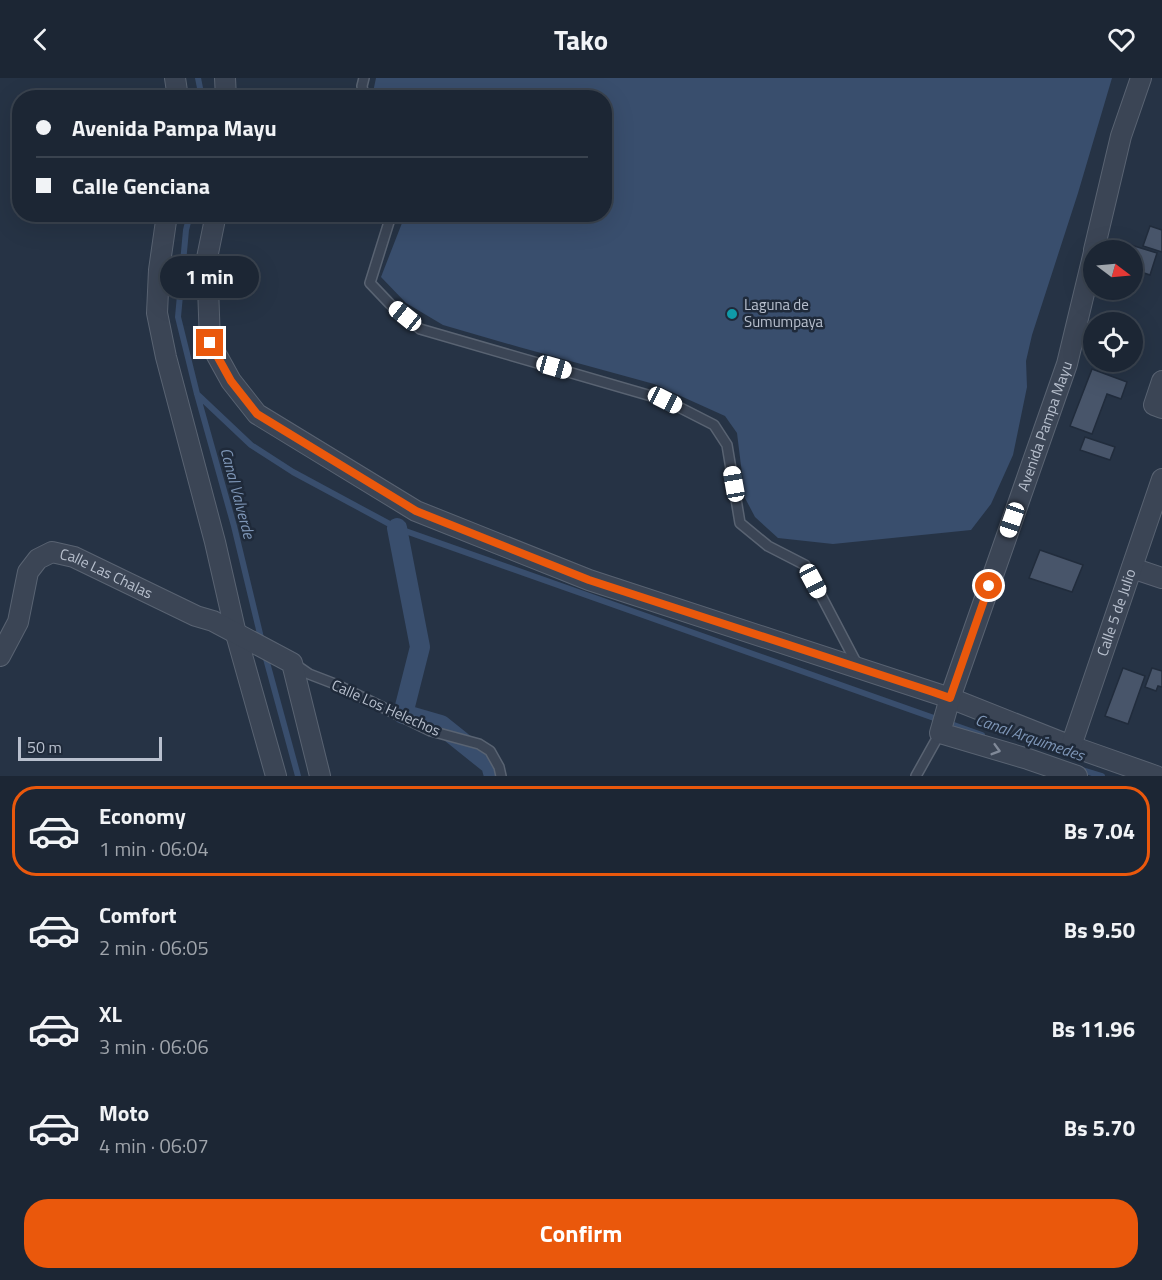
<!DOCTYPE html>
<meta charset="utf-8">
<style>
:root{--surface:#1c2634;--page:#252e3c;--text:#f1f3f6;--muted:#a0a5ac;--line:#3a434f;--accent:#ea580c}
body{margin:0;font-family:"Titillium Web",sans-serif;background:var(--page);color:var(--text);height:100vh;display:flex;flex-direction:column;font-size:22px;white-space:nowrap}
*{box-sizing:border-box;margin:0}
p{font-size:20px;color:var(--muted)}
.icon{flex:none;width:33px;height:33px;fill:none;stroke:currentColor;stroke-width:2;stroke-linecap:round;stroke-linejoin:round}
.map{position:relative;height:698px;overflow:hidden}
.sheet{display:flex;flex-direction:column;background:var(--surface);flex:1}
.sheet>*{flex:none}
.hud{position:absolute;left:12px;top:12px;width:600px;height:132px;border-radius:24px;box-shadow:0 6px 24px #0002,0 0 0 2px var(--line);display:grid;align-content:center;height:132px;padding:0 24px;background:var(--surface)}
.needle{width:39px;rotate:106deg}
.buttons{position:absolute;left:1083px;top:162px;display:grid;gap:12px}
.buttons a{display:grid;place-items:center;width:60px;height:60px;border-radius:50%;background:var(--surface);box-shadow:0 6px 24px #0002,0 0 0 2px var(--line);font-size:30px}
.scale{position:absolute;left:18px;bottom:15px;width:144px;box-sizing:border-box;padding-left:6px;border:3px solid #b8c0ce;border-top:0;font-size:16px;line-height:21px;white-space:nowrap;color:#b8c0ce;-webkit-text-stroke:4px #1f2a3a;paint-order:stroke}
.end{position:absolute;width:27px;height:27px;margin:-14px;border:8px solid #ea580c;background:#fff;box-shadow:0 0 0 3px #fff}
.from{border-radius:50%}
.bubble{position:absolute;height:42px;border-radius:21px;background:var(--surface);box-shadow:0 6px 24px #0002,0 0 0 2px var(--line);font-size:20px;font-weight:700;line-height:42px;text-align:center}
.car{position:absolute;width:18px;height:36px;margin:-18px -9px;border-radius:8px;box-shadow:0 0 4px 2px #0007;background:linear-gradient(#fff 24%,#345 0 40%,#fff 0 76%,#345 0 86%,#fff 0)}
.hud b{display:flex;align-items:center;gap:21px;height:57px;font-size:22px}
.hud b+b{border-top:2px solid var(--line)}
.hud i{width:15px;height:15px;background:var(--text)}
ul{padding:10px 0 0;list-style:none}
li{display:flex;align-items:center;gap:18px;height:90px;margin:0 12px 9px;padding:0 12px;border:3px solid transparent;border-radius:24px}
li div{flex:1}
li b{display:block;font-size:22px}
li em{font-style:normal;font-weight:700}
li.active{border-color:var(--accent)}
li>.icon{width:54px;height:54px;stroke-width:1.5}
.button{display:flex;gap:12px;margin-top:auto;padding:12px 24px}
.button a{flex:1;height:69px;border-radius:24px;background:var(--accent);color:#fff;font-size:24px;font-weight:700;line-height:69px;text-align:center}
header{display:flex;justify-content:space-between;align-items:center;height:78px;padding:0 24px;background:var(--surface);font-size:27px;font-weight:700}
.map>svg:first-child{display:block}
.water{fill:#394e6d}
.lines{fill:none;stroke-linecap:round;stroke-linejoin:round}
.stream{stroke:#394e6d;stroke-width:6}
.canal{stroke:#394e6d;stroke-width:20}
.building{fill:#48556a;stroke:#212c3c;stroke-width:1.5}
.lane-casing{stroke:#596372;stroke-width:12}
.street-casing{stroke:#596372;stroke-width:22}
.lane{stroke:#3b4555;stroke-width:9}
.street{stroke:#3b4555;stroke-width:20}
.oneway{stroke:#808998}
.route{stroke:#ea580c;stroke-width:8}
.culture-dot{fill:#0f9aa8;stroke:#1f2a3a;stroke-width:2}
.labels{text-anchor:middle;stroke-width:5;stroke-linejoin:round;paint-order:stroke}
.poi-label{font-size:15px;fill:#b8c0ce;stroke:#1f2a3a;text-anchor:start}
.street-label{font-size:15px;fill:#b8c0ce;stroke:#1f2a3a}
.water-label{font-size:16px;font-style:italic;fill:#7e96b7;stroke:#1f2a3a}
</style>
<header><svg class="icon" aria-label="back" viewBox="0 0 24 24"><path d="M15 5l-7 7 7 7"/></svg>Tako<svg class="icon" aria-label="heart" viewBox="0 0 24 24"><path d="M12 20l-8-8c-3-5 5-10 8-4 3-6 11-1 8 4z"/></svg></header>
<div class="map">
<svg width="1162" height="698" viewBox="0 0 1162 698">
<rect width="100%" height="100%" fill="#263345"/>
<path class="water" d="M376 0H1112L1078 115 1032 257 1026 283 1027 309 1013 377 991 426 971 452 833 466 778 460 755 439 745 420 737 355 725 338 654 306 519 269 443 247 406 225 381 199 402 145 401 137 604 136V20L372 19Z"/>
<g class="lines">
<path class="stream" d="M198 0 202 20
M190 136 186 152 178 239 197 316 234 448 262 564
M197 316 251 367 293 394 397 450 982 657
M265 577 298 698
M1079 691 1102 698"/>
<path class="canal" d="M397 450 420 569 403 636 441 647 491 687 494 698"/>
</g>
<path class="building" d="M1150 148 1162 152V174L1143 168Z
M1131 167 1157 175 1150 197 1132 191V172H1129Z
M1092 291 1127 304 1121 321 1107 316 1092 356 1070 348Z
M1085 359 1115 369 1110 382 1080 372Z
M1040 472 1083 487 1072 514 1029 500Z
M1123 590 1145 598 1128 646 1105 638Z
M1152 590 1162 593V609L1158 608 1156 613 1145 609Z"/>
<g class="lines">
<g class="lane-casing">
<path id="lane" d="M364 0 362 8 364 20
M387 136 389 144 370 205 390 226 420 251 665 322 714 347 727 367 740 445 768 468 805 487 858 588
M296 587 309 596 335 606 431 653 479 666 490 673 499 689 501 698
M916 698 940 655"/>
</g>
<g class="street-casing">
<g id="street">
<path d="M175 0 178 20"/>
<path d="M225 0 226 20"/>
<path d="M167 136 159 192 157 235 166 279 215 464 236 556 276 698"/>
<path d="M216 136 207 180 210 265 231 303 257 336 416 433 589 502 950 620 1071 668 1156 698"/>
<path d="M1094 172 1121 58 1141 0"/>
<path d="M1162 303 1154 327 1162 330"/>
<path d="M1132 490 1162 500"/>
<path id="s1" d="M0 578 18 544 28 494 38 481 52 474 74 479 196 538 213 543 292 585 320 698"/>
<path id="s2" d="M1071 668 1162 401"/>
<path id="s3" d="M1077 698 1028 681 940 655 950 620 1067 286 1094 174"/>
</g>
</g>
<use href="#lane" class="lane"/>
<use href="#street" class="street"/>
</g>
<defs><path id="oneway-chevron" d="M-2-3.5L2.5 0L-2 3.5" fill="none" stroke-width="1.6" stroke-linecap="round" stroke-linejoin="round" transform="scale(1.5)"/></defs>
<use class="oneway" href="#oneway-chevron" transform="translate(996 672) rotate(16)"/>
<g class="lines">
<path class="route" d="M210 265 231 303 257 336 416 433 589 502 933 614 950 620 989 508"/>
</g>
<circle class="culture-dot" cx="732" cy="236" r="6"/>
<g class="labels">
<g class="poi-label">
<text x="744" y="232">Laguna de<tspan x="744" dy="17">Sumumpaya</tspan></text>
</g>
<g class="street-label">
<text dy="5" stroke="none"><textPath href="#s3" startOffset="468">Avenida Pampa Mayu</textPath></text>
<text dy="5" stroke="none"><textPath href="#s1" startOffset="180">Calle Las Chalas</textPath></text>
<text dy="5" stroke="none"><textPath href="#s2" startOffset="141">Calle 5 de Julio</textPath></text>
<text transform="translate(386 630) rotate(24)" y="5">Calle Los Helechos</text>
</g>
<g class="water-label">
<text transform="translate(238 415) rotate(75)" y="6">Canal Valverde</text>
<text transform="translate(1030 659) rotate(19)" y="6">Canal Arquímedes</text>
</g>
</g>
</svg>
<div class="buttons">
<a><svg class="needle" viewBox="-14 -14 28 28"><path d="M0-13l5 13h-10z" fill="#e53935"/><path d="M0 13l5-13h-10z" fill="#a0a5ac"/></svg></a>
<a><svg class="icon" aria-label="locate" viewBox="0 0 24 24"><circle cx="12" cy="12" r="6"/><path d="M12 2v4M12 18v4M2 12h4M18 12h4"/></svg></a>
</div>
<div class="scale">50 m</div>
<i class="end from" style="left:989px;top:508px"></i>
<i class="end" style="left:210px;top:265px"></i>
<div class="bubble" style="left:160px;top:178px;width:99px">1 min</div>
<i class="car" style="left:405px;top:238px;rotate:309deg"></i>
<i class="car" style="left:554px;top:289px;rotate:106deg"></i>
<i class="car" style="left:665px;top:322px;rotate:117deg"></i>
<i class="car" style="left:734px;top:406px;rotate:350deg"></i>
<i class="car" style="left:1012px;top:442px;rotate:199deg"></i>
<i class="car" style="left:813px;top:503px;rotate:152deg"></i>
<div class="hud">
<b><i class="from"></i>Avenida Pampa Mayu</b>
<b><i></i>Calle Genciana</b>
</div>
</div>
<section class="sheet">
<ul>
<li class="active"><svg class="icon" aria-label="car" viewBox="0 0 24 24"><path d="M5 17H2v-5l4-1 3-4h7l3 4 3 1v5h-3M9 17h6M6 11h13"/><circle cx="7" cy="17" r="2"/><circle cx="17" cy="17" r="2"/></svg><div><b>Economy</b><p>1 min · 06:04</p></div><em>Bs 7.04</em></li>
<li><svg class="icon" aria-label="car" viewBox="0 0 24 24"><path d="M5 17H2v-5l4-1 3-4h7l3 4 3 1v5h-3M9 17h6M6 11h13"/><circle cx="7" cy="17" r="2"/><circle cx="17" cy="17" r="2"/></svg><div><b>Comfort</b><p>2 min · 06:05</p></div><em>Bs 9.50</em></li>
<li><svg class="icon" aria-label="car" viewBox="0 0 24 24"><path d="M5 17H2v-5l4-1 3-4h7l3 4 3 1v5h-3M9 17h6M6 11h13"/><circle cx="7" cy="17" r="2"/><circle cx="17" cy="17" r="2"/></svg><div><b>XL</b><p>3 min · 06:06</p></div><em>Bs 11.96</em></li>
<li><svg class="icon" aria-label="car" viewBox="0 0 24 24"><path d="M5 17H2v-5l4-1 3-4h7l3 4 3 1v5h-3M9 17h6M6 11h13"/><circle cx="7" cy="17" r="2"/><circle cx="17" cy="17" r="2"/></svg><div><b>Moto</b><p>4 min · 06:07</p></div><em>Bs 5.70</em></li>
</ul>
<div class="button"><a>Confirm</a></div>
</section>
